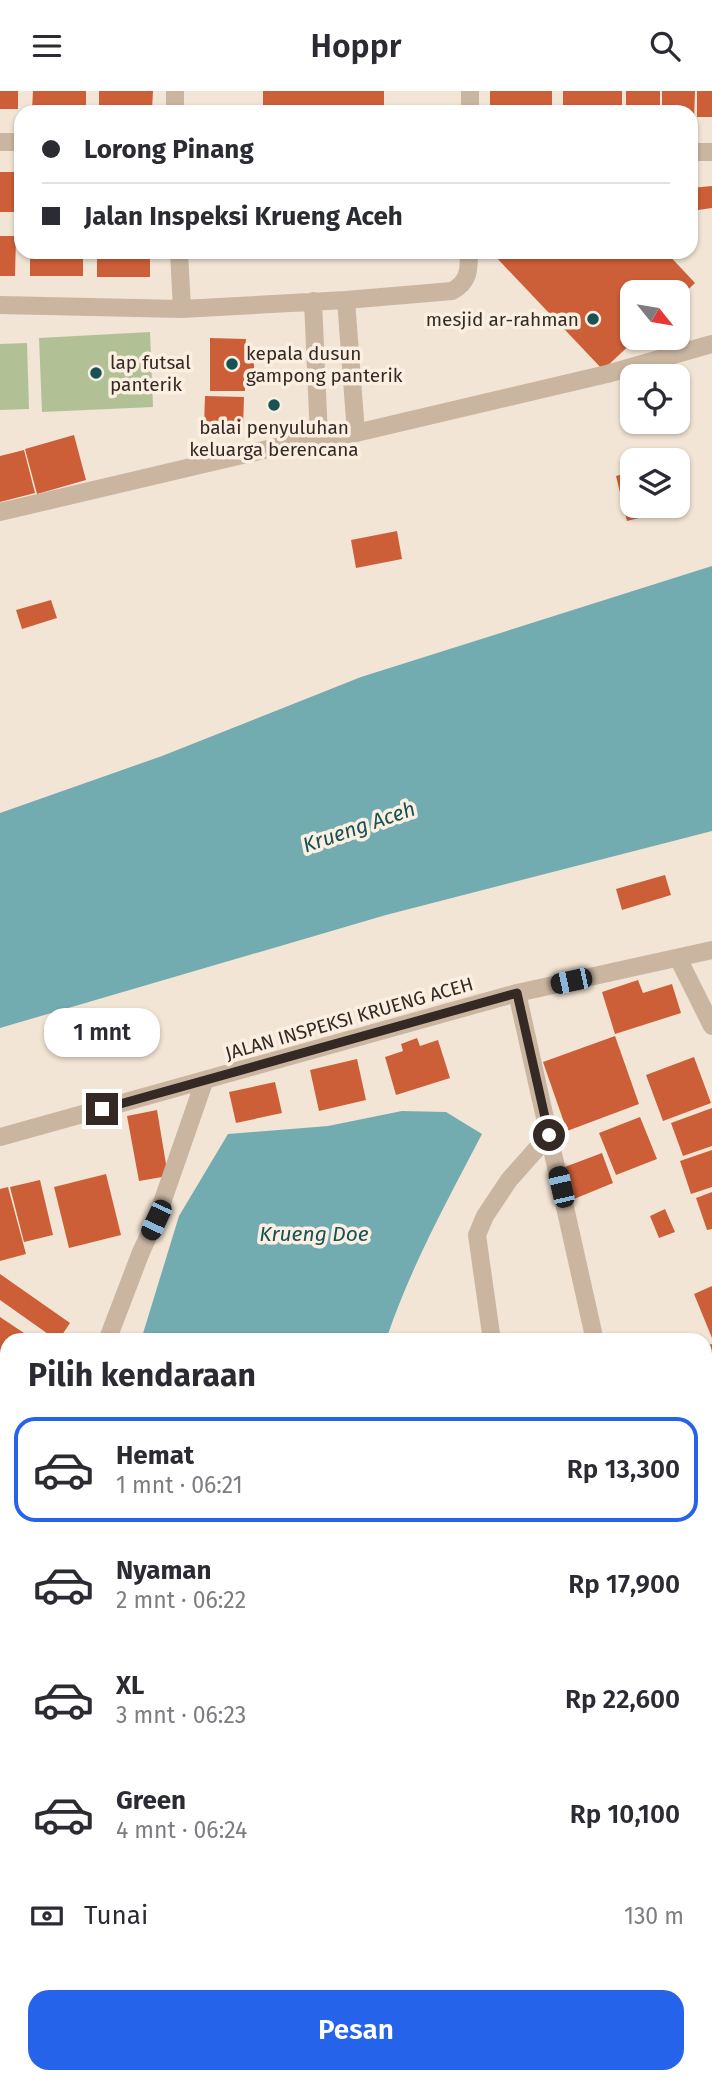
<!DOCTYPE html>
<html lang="id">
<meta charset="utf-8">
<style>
:root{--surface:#fff;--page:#f2f2f3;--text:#2b2b33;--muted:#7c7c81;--line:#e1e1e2;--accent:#2563eb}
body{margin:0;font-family:"Fira Sans",sans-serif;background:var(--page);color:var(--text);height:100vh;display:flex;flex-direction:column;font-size:26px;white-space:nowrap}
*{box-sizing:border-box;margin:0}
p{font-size:23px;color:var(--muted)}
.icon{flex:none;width:38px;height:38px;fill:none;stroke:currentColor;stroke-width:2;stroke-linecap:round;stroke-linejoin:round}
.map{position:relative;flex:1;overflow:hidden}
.drawer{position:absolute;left:0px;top:1242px;width:712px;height:751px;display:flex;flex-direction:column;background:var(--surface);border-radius:21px 21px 0 0;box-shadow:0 2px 5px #0004}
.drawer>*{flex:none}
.top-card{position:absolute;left:14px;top:14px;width:684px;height:154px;border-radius:21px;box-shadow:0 2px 5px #0004;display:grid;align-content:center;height:154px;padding:0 28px;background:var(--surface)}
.needle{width:46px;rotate:120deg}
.fabs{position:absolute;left:620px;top:189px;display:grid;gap:14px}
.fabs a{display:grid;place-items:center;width:70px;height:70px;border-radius:14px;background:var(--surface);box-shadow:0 2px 5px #0004;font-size:35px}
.end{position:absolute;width:32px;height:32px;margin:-16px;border:9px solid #342924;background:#fff;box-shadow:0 0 0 4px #fff}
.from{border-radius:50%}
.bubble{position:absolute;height:49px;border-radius:21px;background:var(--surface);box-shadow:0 2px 5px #0004;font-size:23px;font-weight:600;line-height:49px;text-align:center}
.car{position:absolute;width:21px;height:42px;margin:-21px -10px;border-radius:9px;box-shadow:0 0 5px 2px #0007;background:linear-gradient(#222 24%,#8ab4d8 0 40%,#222 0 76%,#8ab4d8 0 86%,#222 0)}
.top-card b{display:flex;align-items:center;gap:24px;height:66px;font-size:26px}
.top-card b+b{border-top:2px solid var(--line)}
.top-card i{width:18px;height:18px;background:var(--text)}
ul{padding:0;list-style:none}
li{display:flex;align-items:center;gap:21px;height:105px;margin:0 14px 10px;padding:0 14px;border:4px solid transparent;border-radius:21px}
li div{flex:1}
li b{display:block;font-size:26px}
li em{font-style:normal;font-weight:600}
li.on{border-color:var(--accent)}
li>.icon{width:63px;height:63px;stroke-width:1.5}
h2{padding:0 28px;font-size:32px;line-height:84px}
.pay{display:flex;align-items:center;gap:18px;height:77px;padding:0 28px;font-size:26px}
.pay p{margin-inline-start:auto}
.cta{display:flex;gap:14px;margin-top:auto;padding:14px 28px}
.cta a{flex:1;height:80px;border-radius:21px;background:var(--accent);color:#fff;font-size:28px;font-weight:600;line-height:80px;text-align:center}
header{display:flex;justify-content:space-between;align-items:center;height:91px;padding:0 28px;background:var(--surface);font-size:32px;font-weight:600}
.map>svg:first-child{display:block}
.green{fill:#b1c195}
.water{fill:#73acb0}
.building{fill:#cd5f38}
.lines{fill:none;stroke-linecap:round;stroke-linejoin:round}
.minor{stroke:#cab5a1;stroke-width:18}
.route{stroke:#342924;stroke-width:9}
.poi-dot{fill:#185257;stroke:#faefe1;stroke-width:2.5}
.labels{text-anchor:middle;stroke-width:7;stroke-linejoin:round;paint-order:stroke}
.poi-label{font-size:19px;fill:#342924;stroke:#faefe1;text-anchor:start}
.street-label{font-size:19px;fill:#342924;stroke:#faefe1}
.water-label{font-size:21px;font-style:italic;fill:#185257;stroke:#faefe1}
</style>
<header><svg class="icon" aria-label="menu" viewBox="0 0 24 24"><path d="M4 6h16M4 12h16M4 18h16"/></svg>Hoppr<svg class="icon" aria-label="search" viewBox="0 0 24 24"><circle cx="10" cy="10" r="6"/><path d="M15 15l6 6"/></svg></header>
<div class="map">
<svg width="712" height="1992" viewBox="0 0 712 1992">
<rect width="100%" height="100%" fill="#f2e5d5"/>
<path class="green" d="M150 241 153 316 42 321 39 247Z
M27 252 29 318 0 319V253Z"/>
<path class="water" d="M712 475V740L386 824 0 937V722L162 665 361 586Z
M402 1020 446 1021 482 1043C447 1110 410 1177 386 1249H141L179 1125 228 1043 328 1035Z
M705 1710H712V1926L705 1925Z"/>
<path class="building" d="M0 0H18V18H0Z
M33 0H86V19H32Z
M99 0H153L152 19H99Z
M263 0H384V21H263Z
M490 0H552V21H490Z
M563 0H622V21H563Z
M626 0H660V21H626Z
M662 0H695L694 30H691V21H662Z
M697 0H712V26H697Z
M0 81H15V121H0Z
M712 95V117L691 120V97Z
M0 145H16L15 185H0Z
M30 161H83V185H30Z
M97 161H150V186H97Z
M496 161H666L695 192 677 209V201H632V247H637L603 279 494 164Z
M210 247 246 248 245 262H254V283H245V300H210Z
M205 305 244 306 243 337 204 336Z
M74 344 86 389 37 403 25 358Z
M24 359 35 402 0 411V365Z
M632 381V415H648L650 424 627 430 616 385Z
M650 415H676L677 417 652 424Z
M397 440 402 468 356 477 351 449Z
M51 509 57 527 22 538 16 519Z
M665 784 671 804 622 819 616 798Z
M638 889 643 902 672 893 681 922 615 943 602 901Z
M615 945 639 1013 567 1040 543 971Z
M417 947 420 955 438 949 450 987 396 1004 385 966 403 960 401 953Z
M694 966 711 1012 663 1030 646 984Z
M357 968 366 1009 319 1020 310 979Z
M275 991 282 1022 236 1032 229 1001Z
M712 1017V1055L683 1065 671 1032Z
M157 1019 168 1085 139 1090 127 1025Z
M640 1026 657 1068 616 1084 599 1042Z
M712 1059V1096L691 1103 680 1070Z
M602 1062 613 1092 574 1108 562 1077Z
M106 1083 121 1144 69 1157 54 1096Z
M40 1089 53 1144 24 1151 10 1096Z
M8 1096 26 1163 0 1170V1098Z
M712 1101V1138L707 1139 696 1107Z
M665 1118 675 1141 659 1147 650 1125Z
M0 1183 70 1232 58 1250 0 1209Z
M712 1195V1247L694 1203Z
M0 1226 36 1250H7V1298L0 1294Z
M712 1253V1279L705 1281V1255Z
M712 1287V1331L708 1332 705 1329V1289Z
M7 1326V1372L0 1368V1337Z
M705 1437 712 1458V1471L705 1473Z
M0 1579 7 1583V1638L0 1634Z
M712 1634V1686L705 1687V1635Z
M0 1640 7 1644V1664L0 1677Z
M7 1718V1787L0 1783V1730Z
M0 1798 7 1802V1841L4 1847 7 1849V1873L0 1869Z
M7 1899V1986H101L97 1992H0V1910Z
M705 1929 712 1932V1992H704L690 1986H705Z
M347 1986H398L394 1992H357Z
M617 1986H657L654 1992H629Z"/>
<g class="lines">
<path class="minor" d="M175 21V0
M470 21V0
M0 51H21
M691 61H712
M179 161 182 218 346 209 452 200C469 191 469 179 469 161
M346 209 356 342
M313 210 319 346
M0 214 182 218
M0 421 319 346 356 342 607 283 712 253
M678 867 712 935
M517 902 595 1250
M0 1046 517 902 712 859
M107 1250 141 1161 156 1129 204 991
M492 1250 477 1144 485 1125 509 1089 549 1044
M705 1376 712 1410
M0 1389 7 1394
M0 1483 7 1471
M505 1986 518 1992"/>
</g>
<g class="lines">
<path class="route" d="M102 1018 517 902 549 1044"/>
</g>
<g class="poi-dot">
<circle cx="593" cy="228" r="7"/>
<circle cx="232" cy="273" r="7"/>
<circle cx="96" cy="282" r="7"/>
<circle cx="274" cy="314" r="7"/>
</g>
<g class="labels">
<g class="poi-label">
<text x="579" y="235" text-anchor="end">mesjid ar-rahman</text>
<text x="246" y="269">kepala dusun<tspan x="246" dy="22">gampong panterik</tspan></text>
<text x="110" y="278">lap futsal<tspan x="110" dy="22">panterik</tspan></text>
<text x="274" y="343" text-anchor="middle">balai penyuluhan<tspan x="274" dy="22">keluarga berencana</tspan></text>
</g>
<g class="street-label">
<text transform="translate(349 927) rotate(-16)" y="7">JALAN INSPEKSI KRUENG ACEH</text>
</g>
<g class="water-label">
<text transform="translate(359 736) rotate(-19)" y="7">Krueng Aceh</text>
<text x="314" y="1150">Krueng Doe</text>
</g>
</g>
</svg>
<div class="fabs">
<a><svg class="needle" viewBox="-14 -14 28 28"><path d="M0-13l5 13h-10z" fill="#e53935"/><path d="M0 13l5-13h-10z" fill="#7c7c81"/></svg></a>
<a><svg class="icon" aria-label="locate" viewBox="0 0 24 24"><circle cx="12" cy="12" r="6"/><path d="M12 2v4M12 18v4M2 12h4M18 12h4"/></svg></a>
<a><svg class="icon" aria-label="layers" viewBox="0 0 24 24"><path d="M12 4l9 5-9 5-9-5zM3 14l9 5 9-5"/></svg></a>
</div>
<i class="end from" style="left:549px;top:1044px"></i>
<i class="end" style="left:102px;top:1018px"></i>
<div class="bubble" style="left:44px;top:917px;width:116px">1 mnt</div>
<i class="car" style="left:571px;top:890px;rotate:258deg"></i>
<i class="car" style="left:561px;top:1096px;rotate:347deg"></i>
<i class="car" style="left:156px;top:1129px;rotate:205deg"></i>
<div class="top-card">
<b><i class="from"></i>Lorong Pinang</b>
<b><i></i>Jalan Inspeksi Krueng Aceh</b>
</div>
<section class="drawer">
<h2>Pilih kendaraan</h2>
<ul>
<li class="on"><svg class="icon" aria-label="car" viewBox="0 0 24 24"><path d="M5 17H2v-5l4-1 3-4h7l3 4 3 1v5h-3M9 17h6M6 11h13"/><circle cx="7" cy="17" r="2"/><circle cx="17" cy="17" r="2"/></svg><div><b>Hemat</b><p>1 mnt · 06:21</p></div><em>Rp 13,300</em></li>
<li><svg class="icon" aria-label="car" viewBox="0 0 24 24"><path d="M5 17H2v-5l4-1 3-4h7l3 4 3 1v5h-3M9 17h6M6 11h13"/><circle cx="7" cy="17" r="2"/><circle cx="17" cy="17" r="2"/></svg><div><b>Nyaman</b><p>2 mnt · 06:22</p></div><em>Rp 17,900</em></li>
<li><svg class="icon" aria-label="car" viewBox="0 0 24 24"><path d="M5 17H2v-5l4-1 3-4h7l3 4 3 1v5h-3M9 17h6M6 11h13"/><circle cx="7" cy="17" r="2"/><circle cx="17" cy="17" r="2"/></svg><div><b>XL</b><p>3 mnt · 06:23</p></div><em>Rp 22,600</em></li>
<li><svg class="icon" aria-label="car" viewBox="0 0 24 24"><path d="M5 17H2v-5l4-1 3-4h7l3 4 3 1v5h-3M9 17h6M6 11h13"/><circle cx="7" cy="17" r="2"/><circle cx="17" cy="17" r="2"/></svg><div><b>Green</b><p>4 mnt · 06:24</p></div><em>Rp 10,100</em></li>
</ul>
<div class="pay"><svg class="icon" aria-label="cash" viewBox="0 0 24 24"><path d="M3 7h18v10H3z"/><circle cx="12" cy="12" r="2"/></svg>Tunai<p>130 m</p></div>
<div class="cta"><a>Pesan</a></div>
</section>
</div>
